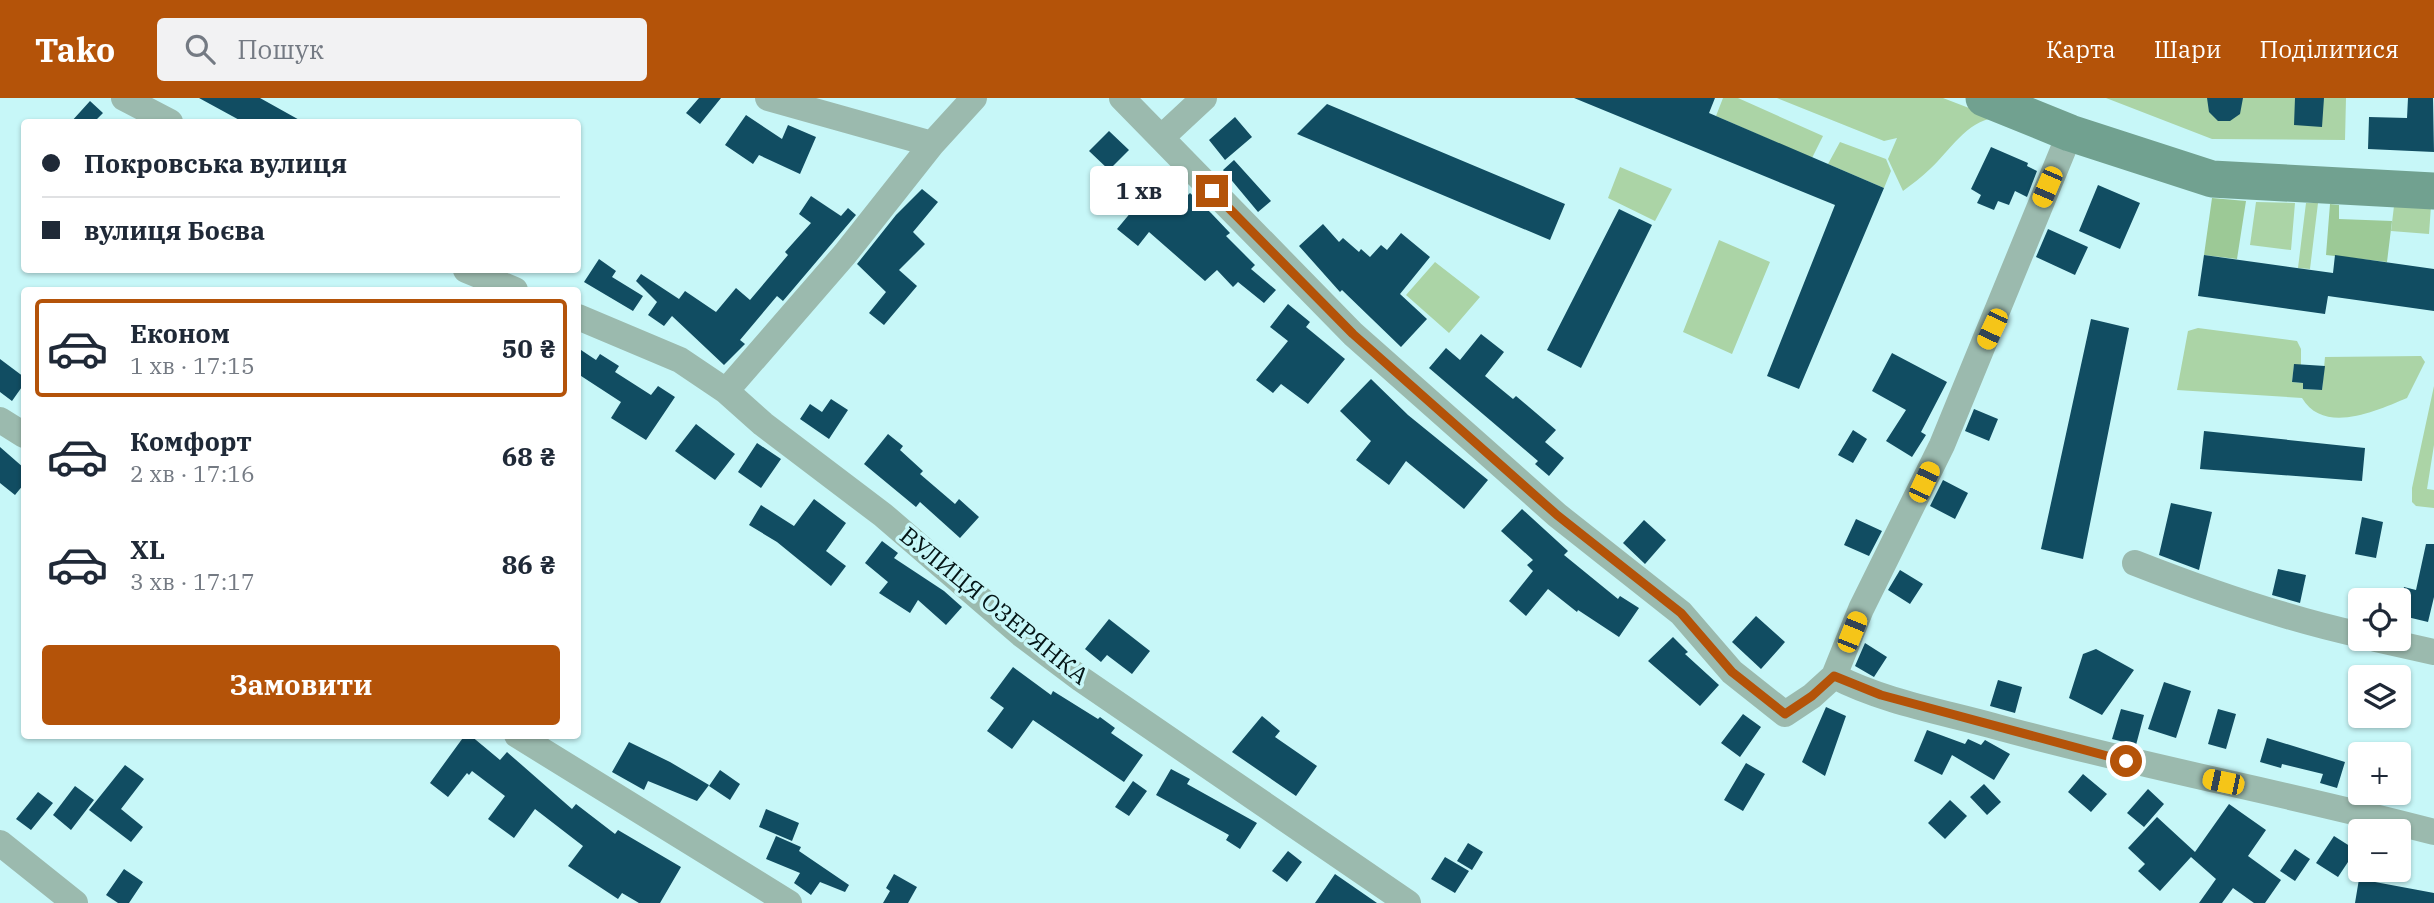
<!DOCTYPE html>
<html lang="uk">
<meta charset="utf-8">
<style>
:root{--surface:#fff;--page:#f2f2f3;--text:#1f2937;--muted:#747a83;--line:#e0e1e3;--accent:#b45309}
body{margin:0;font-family:"IBM Plex Serif",serif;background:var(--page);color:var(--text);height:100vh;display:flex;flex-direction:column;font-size:26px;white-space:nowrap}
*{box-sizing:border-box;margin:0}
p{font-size:23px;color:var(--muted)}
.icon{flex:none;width:38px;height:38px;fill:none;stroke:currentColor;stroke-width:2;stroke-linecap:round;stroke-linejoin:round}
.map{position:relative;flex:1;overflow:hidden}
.details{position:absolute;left:21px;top:189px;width:560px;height:452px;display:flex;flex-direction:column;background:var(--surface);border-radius:7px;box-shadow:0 2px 5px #0004}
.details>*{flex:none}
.banner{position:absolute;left:21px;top:21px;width:560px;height:154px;border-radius:7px;box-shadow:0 2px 5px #0004;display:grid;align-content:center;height:154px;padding:0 21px;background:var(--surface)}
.buttons{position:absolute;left:2348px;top:490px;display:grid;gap:14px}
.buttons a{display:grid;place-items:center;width:63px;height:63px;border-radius:7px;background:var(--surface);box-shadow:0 2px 5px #0004;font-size:35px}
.end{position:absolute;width:32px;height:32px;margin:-16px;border:9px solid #b45309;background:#fff;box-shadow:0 0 0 4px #fff}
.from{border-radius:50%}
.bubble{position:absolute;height:49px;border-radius:7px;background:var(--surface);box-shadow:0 2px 5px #0004;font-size:23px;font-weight:800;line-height:49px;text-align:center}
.car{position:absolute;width:21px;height:42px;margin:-21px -10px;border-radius:9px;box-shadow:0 0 5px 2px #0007;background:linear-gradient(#f5c518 24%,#345 0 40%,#f5c518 0 76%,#345 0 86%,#f5c518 0)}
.banner b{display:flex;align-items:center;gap:24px;height:66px;font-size:26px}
.banner b+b{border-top:2px solid var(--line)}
.banner i{width:18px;height:18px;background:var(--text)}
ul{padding:12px 0 0;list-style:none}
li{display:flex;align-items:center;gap:21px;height:98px;margin:0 14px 10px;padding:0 7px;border:4px solid transparent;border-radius:7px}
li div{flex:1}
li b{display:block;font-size:26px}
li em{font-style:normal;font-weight:800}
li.on{border-color:var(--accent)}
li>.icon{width:63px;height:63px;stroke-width:1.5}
.cta{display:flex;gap:14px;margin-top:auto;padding:14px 21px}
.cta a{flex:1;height:80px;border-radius:7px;background:var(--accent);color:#fff;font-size:28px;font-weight:800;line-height:80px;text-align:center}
header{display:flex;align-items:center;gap:42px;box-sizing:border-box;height:98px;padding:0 35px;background:var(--accent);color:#fff}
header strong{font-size:33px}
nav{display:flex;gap:38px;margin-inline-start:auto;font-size:24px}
.search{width:490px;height:63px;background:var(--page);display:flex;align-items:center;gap:18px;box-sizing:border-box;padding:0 24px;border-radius:7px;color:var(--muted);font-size:26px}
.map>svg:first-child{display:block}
.green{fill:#abd4a6}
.forest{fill:#9cc996}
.building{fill:#114d62}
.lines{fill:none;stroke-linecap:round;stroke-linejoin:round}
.street{stroke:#9bbaae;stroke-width:26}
.secondary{stroke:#71a190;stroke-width:37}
.route{stroke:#b45309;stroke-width:9}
.labels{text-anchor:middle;stroke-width:7;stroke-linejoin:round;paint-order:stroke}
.street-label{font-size:24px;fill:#041516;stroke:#c7f7f8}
</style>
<header>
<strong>Tako</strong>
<div class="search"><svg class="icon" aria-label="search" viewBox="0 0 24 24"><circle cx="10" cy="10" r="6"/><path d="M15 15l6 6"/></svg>Пошук</div>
<nav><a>Карта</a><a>Шари</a><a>Поділитися</a></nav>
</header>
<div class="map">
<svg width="2434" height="805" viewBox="0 0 2434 805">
<rect width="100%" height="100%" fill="#c7f7f8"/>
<path class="green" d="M1723 0H1738L1823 38 1812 60 1716 18Z
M1777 0H1943L1995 20C1966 23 1950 53 1930 71 1922 79 1912 86 1903 93L1888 61 1897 40 1884 43Z
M2106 0H2346L2345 42 2212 41Z
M1840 44 1886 61 1891 73 1884 90 1828 66Z
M1620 69 1672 91 1655 123 1608 100Z
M2256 104 2295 105 2291 152 2250 147Z
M2306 105H2318L2310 171 2298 170Z
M2394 108H2431L2429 136 2391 133Z
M1719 142 1770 164 1732 256 1683 234Z
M1435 164 1480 199 1449 235 1406 197Z
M2198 230 2297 243 2301 251V267H2294L2292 284 2303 285V291L2322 292 2325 259 2421 258 2425 264 2407 300C2376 313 2324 337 2302 300L2177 292 2188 233Z
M2434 288V347L2427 391 2434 392V410L2416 408 2412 404V390Z"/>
<path class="forest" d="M2212 100 2246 103 2237 161 2204 157Z
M2330 106 2339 107V121L2392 123 2387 164 2326 157Z"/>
<path class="building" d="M199 0H260L303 24H243Z
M699 0H721L700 26 686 15Z
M1574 0H1715L1709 15 1884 90 1799 291 1767 278 1835 107Z
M2207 0H2243L2240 16 2230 23H2218L2209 14Z
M2295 0H2324L2322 29 2294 27Z
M2408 0H2433L2434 54 2368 51 2369 19 2407 20Z
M90 3 103 15 94 24H71Z
M1327 6 1565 106 1550 142 1297 36Z
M746 17 782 41 788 27 816 39 800 76 759 57 753 66 725 47Z
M1235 19 1252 39 1225 62 1209 42Z
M1109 33 1129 52 1109 72 1089 53Z
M1991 49 2028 65 2027 68 2037 73 2027 99 2015 93 2009 107 1998 103 1994 112 1977 105 1981 97 1971 91Z
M1234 62 1271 103 1258 114 1223 72Z
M1160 75 1186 99 1190 95 1211 115 1230 135 1226 138 1255 167 1251 171 1276 192 1264 205 1238 184 1233 189 1217 172 1205 183 1149 134 1138 148 1117 131 1137 107 1133 103Z
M2098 87 2140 105 2120 151 2079 133Z
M922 91 938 104 913 134 925 146 899 172 917 188 884 227 869 215 886 194 857 166 896 117Z
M811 98 841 118 848 110 856 117 783 203 777 198 740 242 745 246 724 267 672 218 664 228 648 217 657 204 636 183 641 176 679 201 685 193 716 214 736 190 750 202 788 157 785 154 811 125 799 116Z
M1619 111 1652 127 1581 270 1547 252Z
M1323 126 1339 144 1343 140 1359 154 1361 151 1370 159 1381 147 1387 152 1401 135 1430 159 1400 196 1427 221 1401 249 1342 192 1340 194 1299 148Z
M2048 131 2088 149 2075 177 2036 159Z
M2204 157 2333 175 2335 157 2434 171V213L2328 198 2325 216 2198 198Z
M599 161 616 173 612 179 643 198 633 213 584 184Z
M1288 206 1310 224 1306 229 1345 261 1308 306 1281 286 1273 295 1256 282 1288 243 1270 229Z
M2091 221 2129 230 2083 461 2041 451Z
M1481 236 1504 254 1485 278 1513 301 1516 298 1556 332 1545 344 1564 360 1549 378 1535 366 1538 363 1429 270 1446 250 1460 262Z
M578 250 596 262 600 256 619 268 615 274 651 297 658 288 675 299 646 342 611 320 621 304 578 276Z
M1892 255 1947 284 1921 334 1926 337 1912 359 1886 343 1906 312 1872 293Z
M0 261 24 279V286L12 303 0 294Z
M2294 266 2325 268 2322 292 2303 291V285L2292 284Z
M1371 281 1408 317 1488 382 1464 411 1406 363 1389 387 1356 362 1371 343 1340 313Z
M831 301 848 312 829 341 800 321 810 306 822 314Z
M1974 311 1998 321 1989 343 1965 333Z
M696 326 735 356 715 382 675 353Z
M1853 332 1867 341 1853 365 1838 357Z
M2204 333 2365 350 2362 383 2200 371Z
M888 336 903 348 900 352 923 373 920 376 955 406 959 401 979 419 960 440 920 404 916 409 864 366Z
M757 345 781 361 761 390 738 374Z
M0 349 24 370V386L15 397 0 385Z
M1943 382 1968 395 1955 421 1930 408Z
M814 401 846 425 826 453 846 468 831 488 777 444 749 427 761 407 794 428Z
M2171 405 2212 414 2199 472 2159 457Z
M1522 411 1568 453 1564 457 1618 501 1620 498 1639 510 1619 539 1578 512 1577 514 1548 491 1526 518 1509 503 1533 473 1527 467 1533 462 1501 433Z
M2362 419 2383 424 2376 460 2355 456Z
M1856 421 1882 433 1869 458 1844 447Z
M1644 422 1666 442 1645 466 1623 445Z
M882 443 898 455 894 460 944 493 962 509 946 527 918 502 910 515 879 495 888 484 865 465Z
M2426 446H2434V499L2428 524 2399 517 2404 489 2416 492Z
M2278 471 2306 477 2300 505 2272 497Z
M1900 472 1923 486 1910 506 1888 492Z
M1756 518 1785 544 1761 571 1732 544Z
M1109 521 1150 553 1132 576 1107 557 1101 564 1085 551Z
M1673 539 1688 554 1685 556 1719 587 1700 608 1648 563Z
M1865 545 1887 559 1874 579 1855 568Z
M2096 551 2134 572 2102 617 2069 600 2083 556Z
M1013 569 1051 597 1053 593 1098 621 1100 619 1115 630 1111 635 1143 657 1124 684 1033 622 1012 651 987 633 1004 610 990 600Z
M1998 582 2022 589 2015 615 1990 608Z
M2164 584 2191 593 2176 640 2148 631Z
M1826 609 1846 618 1825 678 1802 664Z
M2121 611 2144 617 2136 647 2112 641Z
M2218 611 2236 616 2226 651 2208 646Z
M1743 616 1761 629 1740 659 1721 645Z
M1262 618 1280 633 1275 639 1317 668 1296 698 1232 654Z
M1927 632 1965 646 1968 641 1981 647 1985 642 2010 656 1994 682 1952 657 1942 677 1914 663Z
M465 637H470L500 662 507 654 572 711 576 706 615 736 618 732 681 769 660 805H639L622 795 618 801 568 768 583 748 535 711 514 740 488 721 505 698 472 673 469 677 467 675 448 699 430 685Z
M2267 640 2345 664 2337 690 2320 685 2323 676 2282 666 2281 670 2260 664Z
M629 644 670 664 709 687 697 703 648 683 644 692 612 674Z
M1746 665 1765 676 1743 713 1724 702Z
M125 667 144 681 121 711 143 729 131 744 89 712Z
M1171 671 1190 681 1187 686 1257 725 1240 751 1226 742 1229 737 1156 697Z
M720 672 740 686 730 702 709 688Z
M2083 676 2107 696 2091 714 2068 694Z
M1133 683 1147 693 1129 718 1115 709Z
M1984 686 2001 704 1987 717 1970 699Z
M75 688 94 702 71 732 53 717Z
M2148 691 2164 706 2144 729 2127 715Z
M38 694 53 705 31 732 16 721Z
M1950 702 1967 718 1945 741 1928 725Z
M2229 706 2266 732 2248 758 2281 782 2265 805H2254L2233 790 2222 805H2199L2216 781 2191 759 2160 793 2138 773 2145 766 2128 750 2157 719 2195 754Z
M766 711 799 725 792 743 759 729Z
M776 738 801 749 799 753 849 787 845 794 820 784 811 797 794 785 800 775 766 761Z
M2334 738 2356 752 2338 779 2316 765Z
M1468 745 1483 754 1472 772 1457 763Z
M2295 751 2310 761 2295 783 2280 773Z
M1288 753 1302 764 1287 784 1272 773Z
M1445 759 1469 773 1455 795 1431 781Z
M124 771 143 784 129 805H118L106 797Z
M894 776 917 789 908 805H883L890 793 886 790Z
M1335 776 1377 805H1315Z
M2359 781 2434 795V805H2355Z"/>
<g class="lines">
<path class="street" d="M124 0 170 24
M768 0 932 46
M1122 0 1353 236 1557 417 1681 515 1732 574 1785 616 1812 598 1834 578 1861 511 1942 347 2070 35
M1161 40 1204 0
M466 172 515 192
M578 219 680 262 726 293 763 326 883 417 1021 536 1081 581 1408 805
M726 293 845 156 932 46 974 0
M0 322 24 337
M2135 465C2209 494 2283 520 2361 537
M2376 541 2434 554
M1834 578C1882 603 1938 613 1990 627 2137 668 2287 695 2434 734
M517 637 789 805
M0 745 75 805"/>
<path class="secondary" d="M1984 0 2070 35 2212 81 2434 93"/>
</g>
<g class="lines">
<path class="route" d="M1212 93 1353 236 1557 417 1681 515 1732 574 1785 616 1812 598 1834 578 1881 597 2126 663"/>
</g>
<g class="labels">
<g class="street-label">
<text transform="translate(994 508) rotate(39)" y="8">ВУЛИЦЯ ОЗЕРЯНКА</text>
</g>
</g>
</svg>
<div class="buttons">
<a><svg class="icon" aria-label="locate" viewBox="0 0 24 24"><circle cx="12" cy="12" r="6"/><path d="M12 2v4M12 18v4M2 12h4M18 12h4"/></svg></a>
<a><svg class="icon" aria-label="layers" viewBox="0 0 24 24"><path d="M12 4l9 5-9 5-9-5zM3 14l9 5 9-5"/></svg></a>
<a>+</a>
<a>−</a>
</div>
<i class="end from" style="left:2126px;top:663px"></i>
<i class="end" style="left:1212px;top:93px"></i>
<div class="bubble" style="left:1090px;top:68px;width:98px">1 хв</div>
<i class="car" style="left:2047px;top:89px;rotate:203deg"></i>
<i class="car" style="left:1992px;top:231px;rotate:205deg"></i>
<i class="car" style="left:1924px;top:384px;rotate:25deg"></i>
<i class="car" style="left:1852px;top:534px;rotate:22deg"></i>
<i class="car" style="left:2223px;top:684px;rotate:282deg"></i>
<div class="banner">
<b><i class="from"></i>Покровська вулиця</b>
<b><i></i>вулиця Боєва</b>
</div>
<section class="details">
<ul>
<li class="on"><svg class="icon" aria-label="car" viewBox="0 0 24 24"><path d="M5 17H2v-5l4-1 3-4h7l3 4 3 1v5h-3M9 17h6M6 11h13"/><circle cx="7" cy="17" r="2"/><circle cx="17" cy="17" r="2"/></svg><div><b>Економ</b><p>1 хв · 17:15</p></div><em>50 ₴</em></li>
<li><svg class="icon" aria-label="car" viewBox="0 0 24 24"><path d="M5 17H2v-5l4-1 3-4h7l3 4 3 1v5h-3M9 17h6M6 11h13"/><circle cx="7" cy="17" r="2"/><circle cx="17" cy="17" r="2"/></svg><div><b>Комфорт</b><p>2 хв · 17:16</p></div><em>68 ₴</em></li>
<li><svg class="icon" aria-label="car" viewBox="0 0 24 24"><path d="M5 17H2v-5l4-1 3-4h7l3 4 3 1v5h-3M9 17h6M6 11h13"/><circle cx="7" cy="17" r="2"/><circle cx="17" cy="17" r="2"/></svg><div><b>XL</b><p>3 хв · 17:17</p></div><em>86 ₴</em></li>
</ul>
<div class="cta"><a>Замовити</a></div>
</section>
</div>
